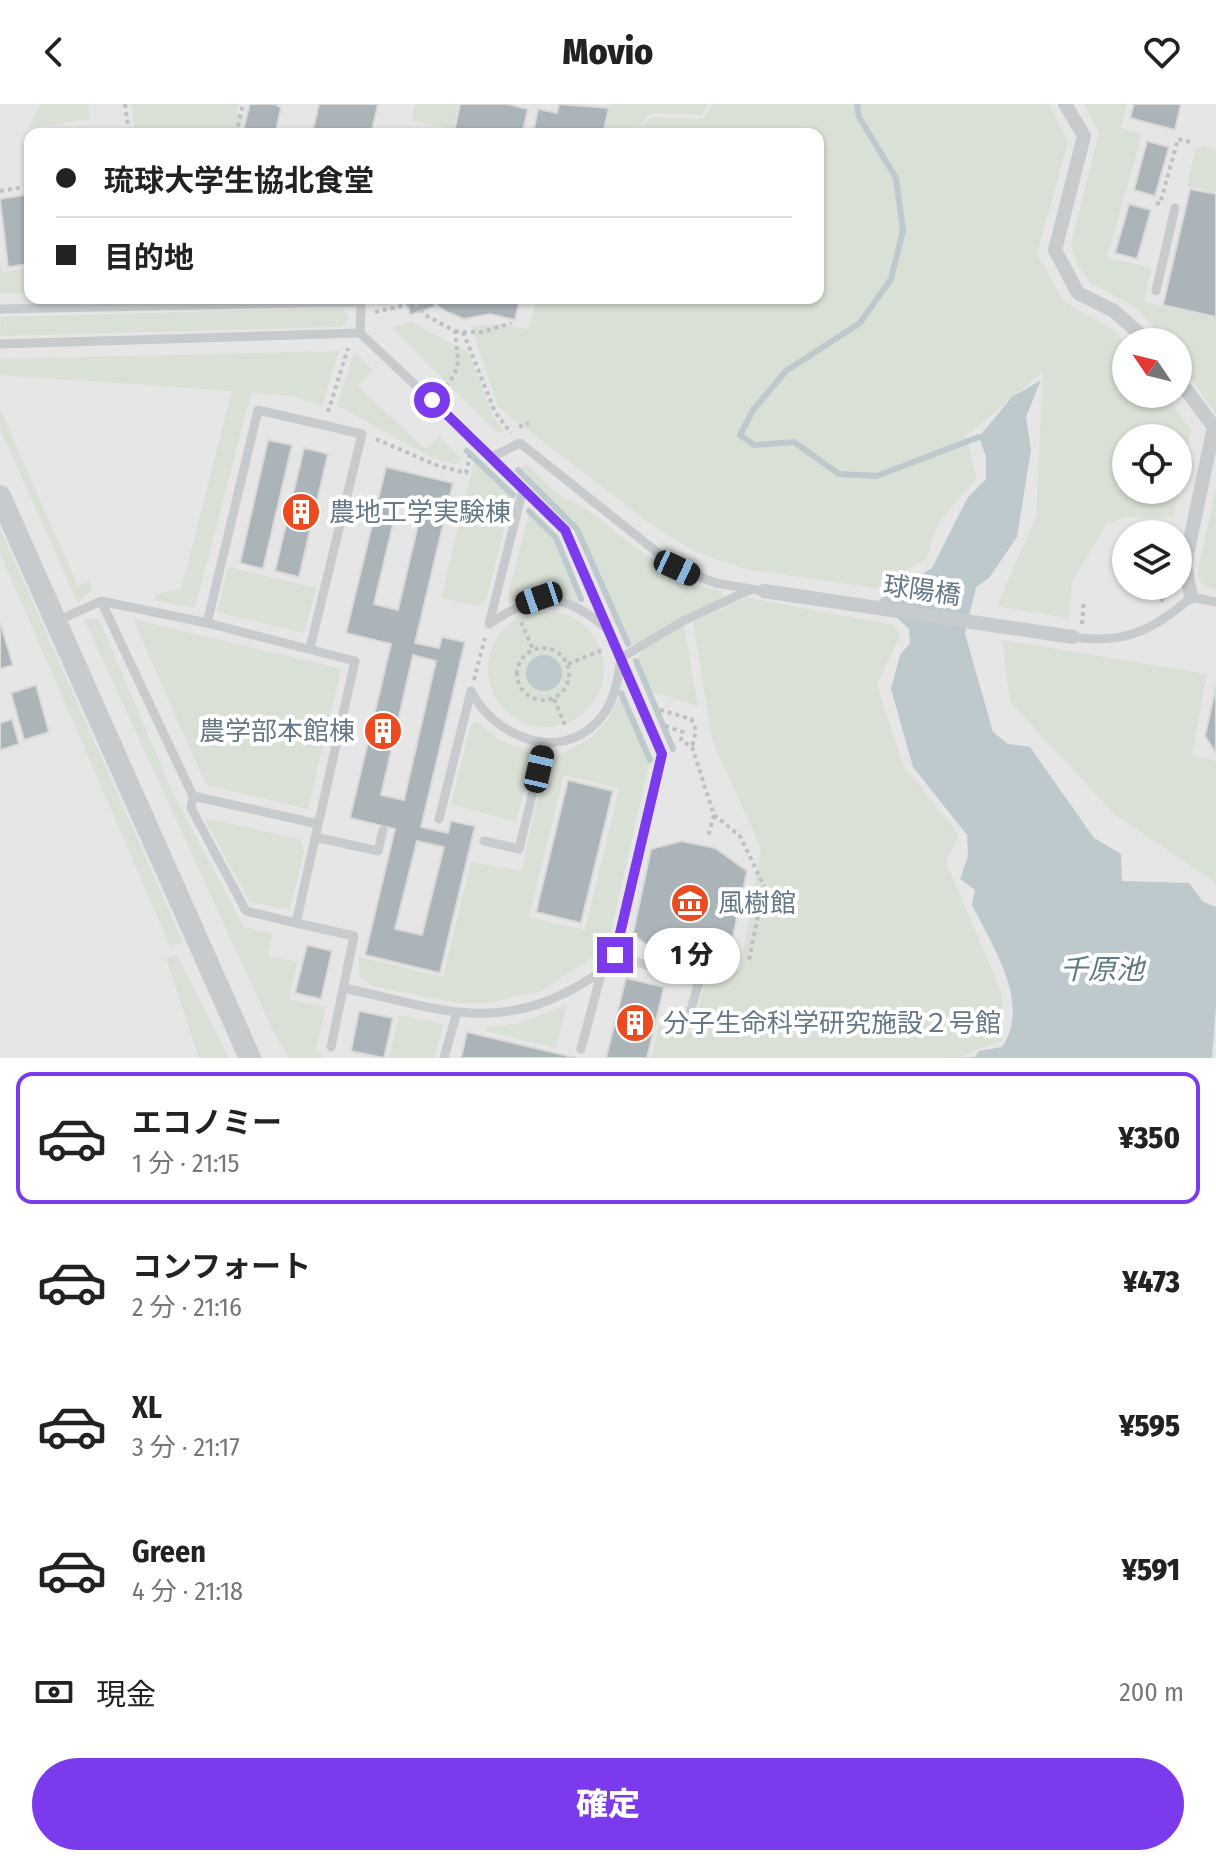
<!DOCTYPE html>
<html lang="ja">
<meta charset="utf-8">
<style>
:root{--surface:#fff;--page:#f2f2f2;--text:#222;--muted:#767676;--line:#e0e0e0;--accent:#7c3aed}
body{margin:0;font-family:"Fira Sans Condensed","Noto Sans JP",sans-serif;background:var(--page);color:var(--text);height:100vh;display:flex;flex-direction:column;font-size:30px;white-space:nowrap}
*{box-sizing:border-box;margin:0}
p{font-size:26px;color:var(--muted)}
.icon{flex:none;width:44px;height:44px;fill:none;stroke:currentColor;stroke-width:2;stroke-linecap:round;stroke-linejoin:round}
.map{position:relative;height:954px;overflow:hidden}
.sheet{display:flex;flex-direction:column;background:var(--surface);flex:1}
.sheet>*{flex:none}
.guide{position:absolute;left:24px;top:24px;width:800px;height:176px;border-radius:16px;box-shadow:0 2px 6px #0004;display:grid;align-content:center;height:176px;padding:0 32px;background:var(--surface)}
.needle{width:52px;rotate:305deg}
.tools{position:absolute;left:1112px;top:224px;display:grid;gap:16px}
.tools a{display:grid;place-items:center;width:80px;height:80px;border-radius:50%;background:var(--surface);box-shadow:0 2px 6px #0004;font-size:40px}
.end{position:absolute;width:36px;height:36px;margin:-18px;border:10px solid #7c3aed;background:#fff;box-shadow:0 0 0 4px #fff}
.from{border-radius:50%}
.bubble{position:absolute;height:56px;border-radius:28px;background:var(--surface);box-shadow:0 2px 6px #0004;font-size:26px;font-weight:800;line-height:56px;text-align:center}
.car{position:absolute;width:24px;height:48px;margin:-24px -12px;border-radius:10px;box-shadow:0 0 6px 2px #0007;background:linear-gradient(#222 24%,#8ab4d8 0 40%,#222 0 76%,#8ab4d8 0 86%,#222 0)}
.guide b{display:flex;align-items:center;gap:28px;height:76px;font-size:30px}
.guide b+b{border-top:2px solid var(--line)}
.guide i{width:20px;height:20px;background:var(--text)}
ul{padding:14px 0 0;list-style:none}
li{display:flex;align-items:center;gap:24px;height:132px;margin:0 16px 12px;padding:0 16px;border:4px solid transparent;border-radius:16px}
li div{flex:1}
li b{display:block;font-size:30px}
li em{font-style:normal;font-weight:800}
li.selected{border-color:var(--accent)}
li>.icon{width:72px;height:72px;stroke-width:1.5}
.pay{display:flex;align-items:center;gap:20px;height:88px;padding:0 32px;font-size:30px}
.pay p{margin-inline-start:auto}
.action{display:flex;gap:16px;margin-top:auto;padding:16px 32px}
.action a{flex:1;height:92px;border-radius:48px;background:var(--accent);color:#fff;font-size:32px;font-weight:800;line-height:92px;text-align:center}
header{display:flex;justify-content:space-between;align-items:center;height:104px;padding:0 32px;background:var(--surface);font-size:36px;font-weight:800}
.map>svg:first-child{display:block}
.built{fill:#e5e6e5;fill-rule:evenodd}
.green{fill:#d9e0d5;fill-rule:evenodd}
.water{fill:#bdc9cd}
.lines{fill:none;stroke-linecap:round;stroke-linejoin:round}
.stream{stroke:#bdc9cd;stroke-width:6}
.building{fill:#abb4b9;stroke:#d9d9d7;stroke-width:2;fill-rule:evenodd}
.path{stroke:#bec1c3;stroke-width:4;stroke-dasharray:4 4;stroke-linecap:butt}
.service{stroke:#c7cbce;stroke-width:9}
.pedestrian{stroke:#c7cbce;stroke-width:14}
.tertiary{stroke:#c7cbce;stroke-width:22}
.route{stroke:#7c3aed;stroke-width:10}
.labels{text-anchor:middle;stroke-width:8;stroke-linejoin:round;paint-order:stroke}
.poi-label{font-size:26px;fill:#657887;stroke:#fff;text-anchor:start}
.street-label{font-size:26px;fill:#657887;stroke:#fff}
.water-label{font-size:28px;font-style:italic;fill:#607a83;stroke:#fff}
</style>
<header><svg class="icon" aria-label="back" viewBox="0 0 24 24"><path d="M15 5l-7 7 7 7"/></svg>Movio<svg class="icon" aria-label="heart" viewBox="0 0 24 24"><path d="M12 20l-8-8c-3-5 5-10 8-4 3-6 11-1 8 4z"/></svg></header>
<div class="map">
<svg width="1216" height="954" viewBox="0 0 1216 954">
<rect width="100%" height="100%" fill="#f7f7f4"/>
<path class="built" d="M0 0H1216V954H0ZM30 30H818V194H30ZM1126 238H1178V290H1126ZM1126 334H1178V386H1126ZM1126 430H1178V482H1126Z"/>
<path class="green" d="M41 0H88L90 15 28 24Z
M131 0H239L236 9 244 12 240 30H136Z
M415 0H458L453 25 412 16Z
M611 0H708L702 11 651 9 632 30H604Z
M712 0H1049L1068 38 1037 150 1064 198 1112 225 1126 240V290H1165L1191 326 1173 413H1127L1106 421 1072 478 1069 514 997 502 1036 413 1043 268 966 332 977 374 939 418 926 455 875 484 746 465 693 447 645 416 498 303 471 222 498 220 528 225 537 194H818V30H635L652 13 703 15ZM1126 334H1178V386H1126Z
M1084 0H1127L1121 24 1142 30 1107 153 1151 164 1144 198 1216 214V310L1178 256V238H1165L1138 205 1091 179 1077 161 1071 140 1099 29Z
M1203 41 1216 47V88L1187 82 1195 46Z
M0 160 2 168 30 164V189H0Z
M341 204 350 213 341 223 0 232 1 213Z
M410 217 469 249 493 312 503 326 498 329 391 224Z
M339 247 322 302 293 292 251 289 195 504 155 496 156 490 181 485 232 287 0 271V255Z
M354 248 373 266 358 282 425 345 439 333 461 354 456 360 432 354 337 301Z
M0 305 78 482 90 477 91 487 78 499 0 325Z
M474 358 512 393 486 497 476 502 441 494Z
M526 360 556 389 587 406 671 470 687 479 722 487 721 495 678 515 636 540H628L577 425 518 366Z
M1216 383V486L1205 483 1197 472Z
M529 409 553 435 578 499 535 489 512 497 508 490Z
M0 424 183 838 170 842 0 449Z
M228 463 316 484 304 529 217 508Z
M748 494 894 521 900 532 877 580 903 661 959 731 946 758 1002 890 1003 936 957 954H651L659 922 691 929 708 870 740 866 761 744 712 636 693 518Z
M488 565a58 58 0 1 1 116 0a58 58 0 1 1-116 0Z
M84 515H99L172 687 244 823 272 830 268 852 297 858 289 895 326 903 316 944 323 954H289L273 927Z
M133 515 341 565 308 705 206 681Z
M684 521 698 602 647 586 636 557 642 546Z
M1002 536 1207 570 1192 651 1216 657V779L1114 710 1010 598Z
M621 589 650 656 611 828 593 853 541 887 488 899H458L372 882 359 871V853L443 873 471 758 521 767 546 658 591 634 609 614ZM564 671 619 684 585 826 529 813Z
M477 618 501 637 534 648 516 718 451 700 471 620Z
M204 714 300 735 304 748 290 806 250 798Z
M177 851 229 954H199L166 854Z
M567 901 556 944 485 927 486 923 517 920Z
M399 911 443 920 435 954H389Z"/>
<path class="water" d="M1041 276 1026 313 1031 346 1017 433 989 474 976 483 965 530 993 628 1008 640 1030 643 1094 734 1121 750 1122 777 1189 779 1203 798 1216 803V901L1212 954H948L975 953 979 947 1002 943C1032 900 992 841 972 801L975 786 960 775 968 752 967 731 913 663 891 585 900 551 910 539 909 525 879 496 932 464 968 393 986 375V353L979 333 1012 293Z
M526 569a18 18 0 1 1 36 0a18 18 0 1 1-36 0Z"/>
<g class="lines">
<path class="stream" d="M857 0 859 13 896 74 903 126 891 175 860 219 786 267 753 306 740 331 754 341 794 338 839 370 877 372 979 333
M467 347 513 391
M518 366 577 425 628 540
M529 407 556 434 581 495
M636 557 673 645
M621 589 650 656"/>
</g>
<path class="building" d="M250 0H275L281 4 275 30H242Z
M319 0H378L371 30H312Z
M460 0H507L528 5 522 30H457L454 28Z
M559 0 609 4 603 30H533L538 5 557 9Z
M1134 0H1181L1175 26 1130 14Z
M1147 37 1169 43 1155 92 1134 86Z
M1190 85 1216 90V213L1163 201Z
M30 90V160L8 163 0 95Z
M1129 100 1151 106 1137 155 1115 149Z
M406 194H426L437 202 410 211Z
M426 194H520L515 216 490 210 464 215 447 208Z
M268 336 292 341 263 465 240 459Z
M304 344 328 350 299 473 275 467Z
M386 363 453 379 415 539 439 544 442 533 465 538 421 723 448 729 451 717 475 722 440 869 365 851 395 725 350 714 391 540 346 529ZM398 399 422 404 398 506 374 500ZM413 551 436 557 404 696 381 691ZM417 737 444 743 422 831 395 825Z
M0 518 13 561 0 565Z
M36 581 49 628 24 636 11 589Z
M1216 582V649L1205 632Z
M12 615 19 640 0 646V619Z
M568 676 613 687 581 819 536 808Z
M681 737 715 744 747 767 729 851 719 856 703 859 676 857 657 850 633 830 651 745Z
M307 841 332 847 321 895 295 889Z
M626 874 664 883 647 954H606Z
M359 907 393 914 384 954 351 947Z
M467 928 577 954H461Z"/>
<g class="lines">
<path class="path" d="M125 0 129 30
M236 30 243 0
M0 87 30 82
M1156 99 1160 100 1178 35 1190 38
M409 194 427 212 455 227C458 258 463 265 440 288
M375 208 428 196
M455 227 463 228 495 308 511 329
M463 228H482L511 219
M328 308 348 244
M519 323 529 319
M376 335 436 361 466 369 470 351
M1135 429 1145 430
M1120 468 1126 473
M1140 482 1165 498
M521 518 533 545
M1082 520 1084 496
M517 570a26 26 0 1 1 52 0a26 26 0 1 1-52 0Z
M568 560 602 546
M474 576 485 534
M554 595 565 621
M660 606 691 615 696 626 692 643
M665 622 683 628 681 636 692 643 714 711 708 733
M714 711 740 732 764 782 749 856"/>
<path class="service" d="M1156 187 1175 104
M0 205 361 198 360 229 492 353 520 339 677 464 716 479 764 487
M0 240 360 229
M523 385 489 520C536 489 561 486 606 524
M101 497 193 692 318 720
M55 518 101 497 207 519 355 557 296 819 354 832 331 943
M207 519 258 306 362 330 310 544
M1073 533C1122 541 1155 526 1191 493L1216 498
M193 692 191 704 246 807 296 819
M439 715 471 587C493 631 557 660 597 618 614 601 618 577 621 554L683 517 752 485
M315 733 378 747 383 726
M484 737 519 745 545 638
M615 851 699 878 687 919
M344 884C425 901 488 929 567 888 587 877 601 870 615 851L662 650 565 426 492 353
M581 945 601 870
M444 954 457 908"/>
<path class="pedestrian" d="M1065 0 1084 32 1055 146 1078 189 1114 207 1149 238
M1178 275 1214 323 1185 460 1191 493
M764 487 1073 533"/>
<path class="tertiary" d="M0 392 250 954"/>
</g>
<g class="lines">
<path class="route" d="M432 296 565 426 662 650 615 851"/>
</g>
<defs>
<g id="building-disc" transform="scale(2)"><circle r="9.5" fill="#ec4b1f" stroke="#fff"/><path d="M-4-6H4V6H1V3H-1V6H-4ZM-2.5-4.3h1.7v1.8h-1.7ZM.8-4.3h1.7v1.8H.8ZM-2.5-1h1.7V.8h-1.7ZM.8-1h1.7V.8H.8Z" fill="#fff"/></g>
<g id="museum-disc" transform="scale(2)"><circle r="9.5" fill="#ec4b1f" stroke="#fff"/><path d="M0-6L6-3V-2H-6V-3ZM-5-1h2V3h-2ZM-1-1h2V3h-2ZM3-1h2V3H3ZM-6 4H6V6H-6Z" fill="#fff"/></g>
</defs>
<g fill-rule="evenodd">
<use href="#building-disc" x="301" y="408"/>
<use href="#building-disc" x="383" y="627"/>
<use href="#museum-disc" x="690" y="799"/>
<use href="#building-disc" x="635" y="919"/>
</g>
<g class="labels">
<g class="poi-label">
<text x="329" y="417">農地工学実験棟</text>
<text x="355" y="636" text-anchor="end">農学部本館棟</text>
<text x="718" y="808">風樹館</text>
<text x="663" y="928">分子生命科学研究施設２号館</text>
</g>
<g class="street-label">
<text transform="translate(922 486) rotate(8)" y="9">球陽橋</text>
</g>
<g class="water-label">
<text x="1102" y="875">千原池</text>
</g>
</g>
</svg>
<div class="tools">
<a><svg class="needle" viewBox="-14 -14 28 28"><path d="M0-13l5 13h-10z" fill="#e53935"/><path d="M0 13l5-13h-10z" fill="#767676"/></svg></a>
<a><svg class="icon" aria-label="locate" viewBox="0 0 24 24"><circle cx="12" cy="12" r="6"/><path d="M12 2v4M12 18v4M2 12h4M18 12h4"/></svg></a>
<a><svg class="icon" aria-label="layers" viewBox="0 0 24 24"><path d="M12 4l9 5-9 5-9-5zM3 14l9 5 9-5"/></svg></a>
</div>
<i class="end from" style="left:432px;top:296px"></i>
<i class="end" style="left:615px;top:851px"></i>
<div class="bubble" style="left:644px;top:824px;width:96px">1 分</div>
<i class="car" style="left:677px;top:464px;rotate:115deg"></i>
<i class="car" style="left:539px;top:494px;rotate:251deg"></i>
<i class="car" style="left:539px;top:665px;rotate:13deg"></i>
<div class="guide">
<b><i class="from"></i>琉球大学生協北食堂</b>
<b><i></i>目的地</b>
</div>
</div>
<section class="sheet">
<ul>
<li class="selected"><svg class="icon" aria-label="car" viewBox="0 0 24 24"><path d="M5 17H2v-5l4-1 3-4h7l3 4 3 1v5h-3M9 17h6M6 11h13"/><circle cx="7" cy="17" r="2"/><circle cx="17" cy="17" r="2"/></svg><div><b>エコノミー</b><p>1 分 · 21:15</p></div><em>¥350</em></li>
<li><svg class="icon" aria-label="car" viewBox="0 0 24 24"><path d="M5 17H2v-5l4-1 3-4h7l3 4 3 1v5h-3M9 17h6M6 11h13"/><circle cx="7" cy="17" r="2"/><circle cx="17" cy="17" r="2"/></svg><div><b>コンフォート</b><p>2 分 · 21:16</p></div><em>¥473</em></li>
<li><svg class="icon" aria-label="car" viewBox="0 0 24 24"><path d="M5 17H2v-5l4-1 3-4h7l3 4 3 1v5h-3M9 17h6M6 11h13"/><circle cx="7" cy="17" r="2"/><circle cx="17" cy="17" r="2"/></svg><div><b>XL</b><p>3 分 · 21:17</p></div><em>¥595</em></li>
<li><svg class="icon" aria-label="car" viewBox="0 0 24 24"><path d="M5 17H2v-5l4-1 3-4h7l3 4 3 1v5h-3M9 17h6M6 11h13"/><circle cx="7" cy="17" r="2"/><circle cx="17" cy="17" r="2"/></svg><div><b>Green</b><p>4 分 · 21:18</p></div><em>¥591</em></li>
</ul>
<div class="pay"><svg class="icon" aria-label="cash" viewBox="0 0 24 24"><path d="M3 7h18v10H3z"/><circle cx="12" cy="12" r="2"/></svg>現金<p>200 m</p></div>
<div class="action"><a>確定</a></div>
</section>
